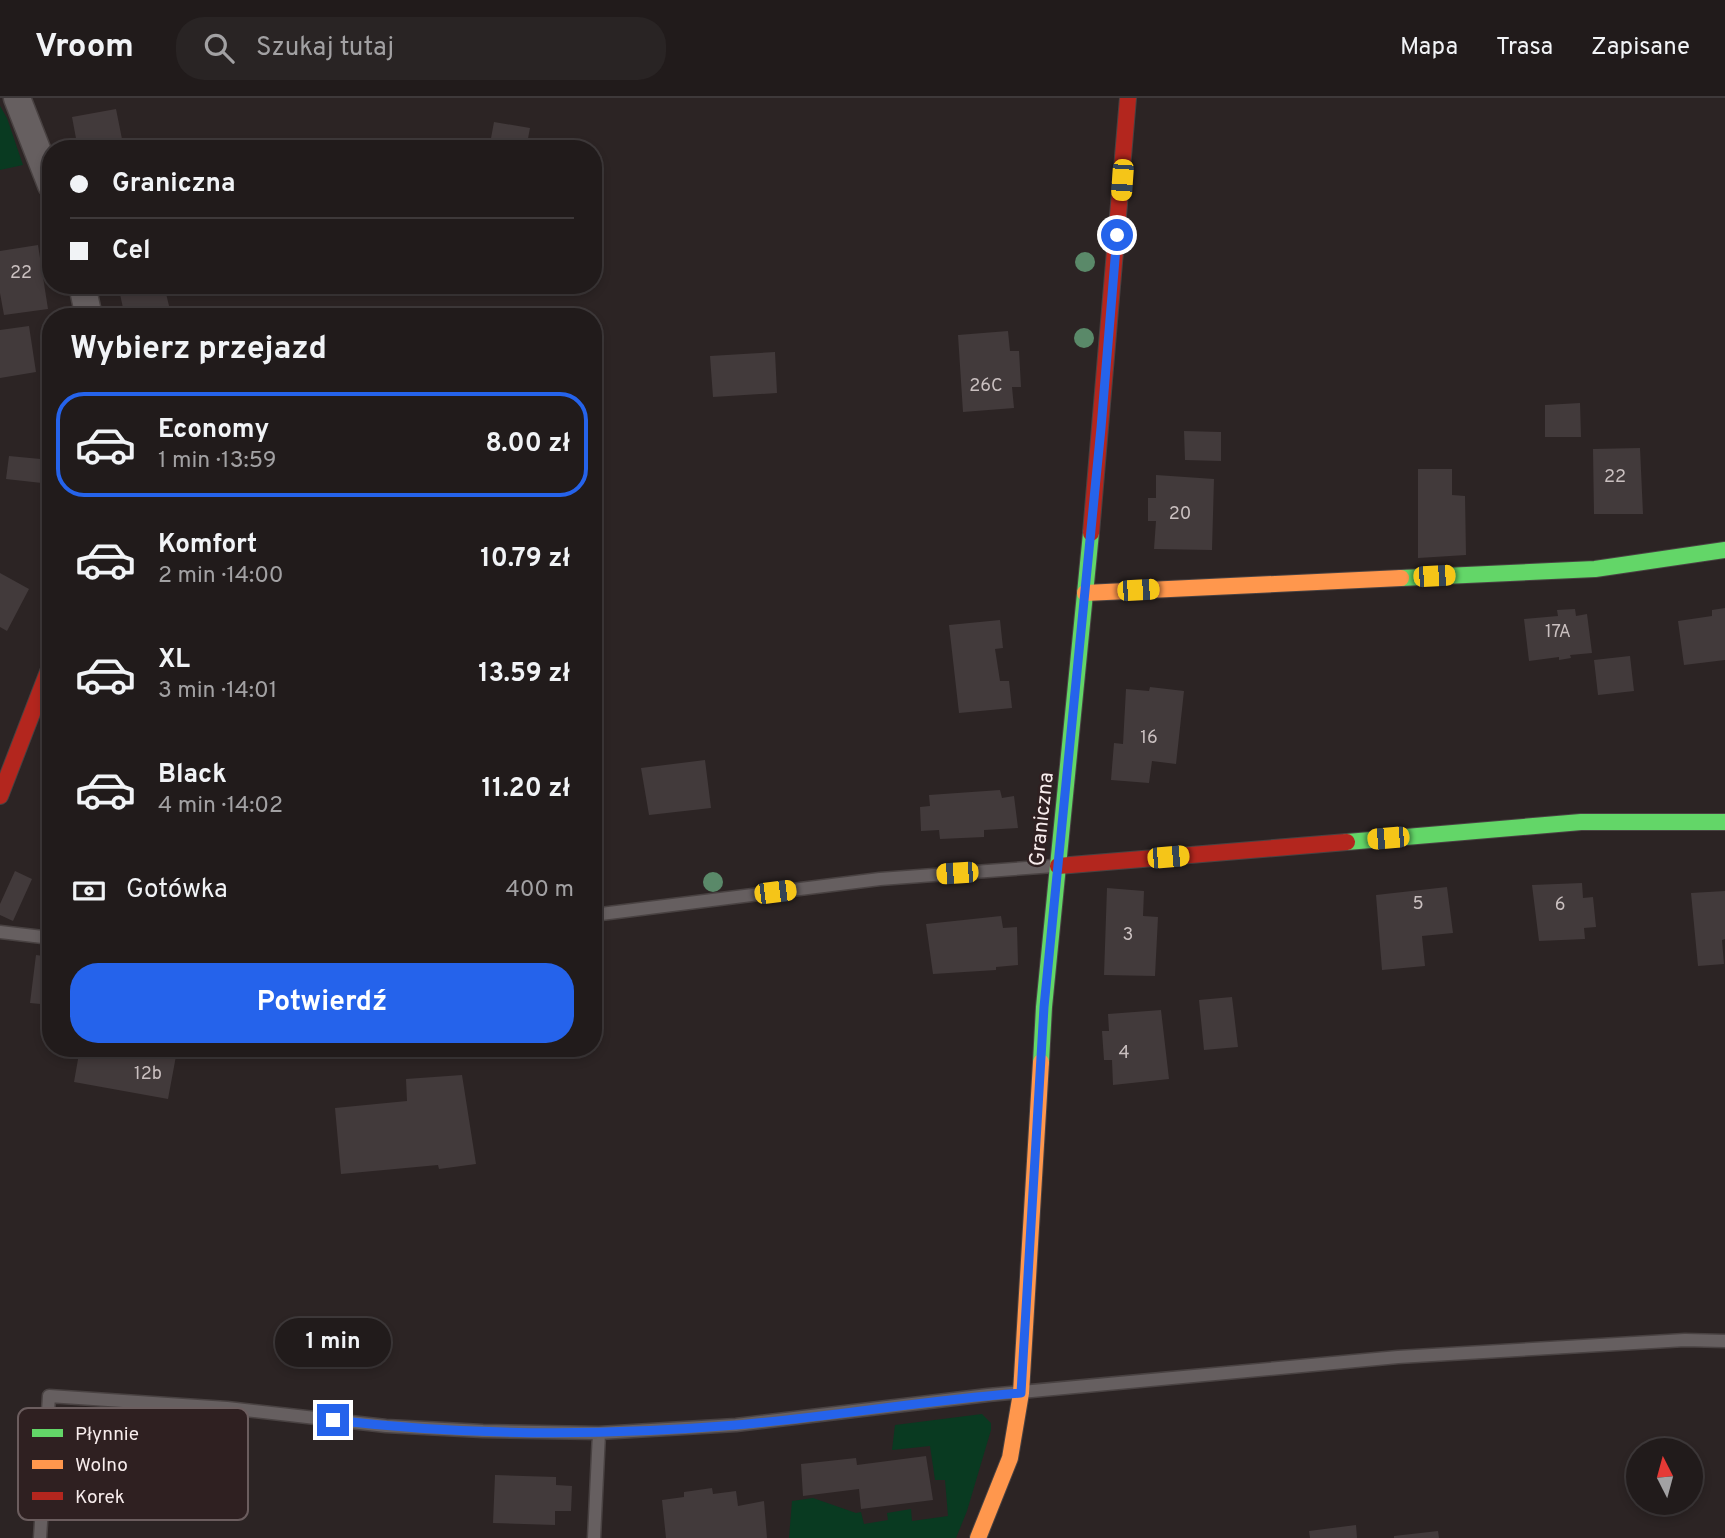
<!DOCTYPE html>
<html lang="pl">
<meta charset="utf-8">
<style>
:root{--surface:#211b1b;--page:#292424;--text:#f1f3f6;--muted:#a2a1a3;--line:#3e393a;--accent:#2563eb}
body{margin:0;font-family:Overpass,sans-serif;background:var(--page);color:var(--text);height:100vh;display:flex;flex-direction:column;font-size:26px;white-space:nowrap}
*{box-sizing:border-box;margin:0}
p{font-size:23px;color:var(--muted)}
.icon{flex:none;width:38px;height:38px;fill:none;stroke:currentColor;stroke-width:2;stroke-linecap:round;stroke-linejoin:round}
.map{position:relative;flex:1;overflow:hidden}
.drawer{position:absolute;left:42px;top:210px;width:560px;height:749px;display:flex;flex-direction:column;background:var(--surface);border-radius:28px;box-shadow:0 4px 10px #0003,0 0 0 2px var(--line)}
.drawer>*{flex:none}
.guide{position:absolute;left:42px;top:42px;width:560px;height:154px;border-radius:28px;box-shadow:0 4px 10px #0003,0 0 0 2px var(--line);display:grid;align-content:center;height:154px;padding:0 28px;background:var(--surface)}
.needle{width:46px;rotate:354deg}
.controls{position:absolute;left:1626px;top:1340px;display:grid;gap:14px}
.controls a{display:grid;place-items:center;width:77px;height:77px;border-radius:50%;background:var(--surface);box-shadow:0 4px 10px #0003,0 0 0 2px var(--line);font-size:35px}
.end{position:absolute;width:32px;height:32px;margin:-16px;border:9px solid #2563eb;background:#fff;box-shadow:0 0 0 4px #fff}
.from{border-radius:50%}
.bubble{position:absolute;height:49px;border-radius:24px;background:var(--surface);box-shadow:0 4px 10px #0003,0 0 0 2px var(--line);font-size:23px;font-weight:700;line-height:49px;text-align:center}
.car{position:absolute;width:21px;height:42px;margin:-21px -10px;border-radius:9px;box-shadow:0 0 5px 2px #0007;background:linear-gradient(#f5c518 24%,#345 0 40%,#f5c518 0 76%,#345 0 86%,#f5c518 0)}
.guide b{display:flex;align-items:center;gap:24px;height:66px;font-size:26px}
.guide b+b{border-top:2px solid var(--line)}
.guide i{width:18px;height:18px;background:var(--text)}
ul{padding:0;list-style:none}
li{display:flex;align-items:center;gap:21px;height:105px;margin:0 14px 10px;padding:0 14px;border:4px solid transparent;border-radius:28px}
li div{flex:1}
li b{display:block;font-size:26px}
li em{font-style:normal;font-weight:700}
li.current{border-color:var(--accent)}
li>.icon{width:63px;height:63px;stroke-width:1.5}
h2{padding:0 28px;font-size:32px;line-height:84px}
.pay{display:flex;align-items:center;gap:18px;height:77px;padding:0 28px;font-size:26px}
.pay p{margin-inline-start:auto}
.primary-button{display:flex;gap:14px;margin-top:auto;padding:14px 28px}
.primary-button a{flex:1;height:80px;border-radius:28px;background:var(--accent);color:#fff;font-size:28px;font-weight:700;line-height:80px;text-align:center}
header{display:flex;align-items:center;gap:42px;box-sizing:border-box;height:98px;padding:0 35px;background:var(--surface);border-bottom:2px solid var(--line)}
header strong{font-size:33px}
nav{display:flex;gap:38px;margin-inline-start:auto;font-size:24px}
.search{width:490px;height:63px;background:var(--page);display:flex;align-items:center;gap:18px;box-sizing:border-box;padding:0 24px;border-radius:28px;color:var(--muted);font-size:26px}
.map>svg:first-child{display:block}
.green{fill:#093a21}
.building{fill:#423a3b}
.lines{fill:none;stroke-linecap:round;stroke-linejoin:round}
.lane-casing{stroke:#494242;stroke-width:15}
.street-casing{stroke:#494242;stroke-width:29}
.fast-casing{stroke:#494242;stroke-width:18}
.slow-casing{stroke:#494242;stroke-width:18}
.jam-casing{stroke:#494242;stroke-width:18}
.lane{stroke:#665f60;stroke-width:12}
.street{stroke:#665f60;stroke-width:26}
.fast{stroke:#63d668;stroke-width:16}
.slow{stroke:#ff974d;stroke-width:16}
.jam{stroke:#b3261e;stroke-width:16}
.tree{fill:#5a8969}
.route{stroke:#2563eb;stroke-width:9}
.labels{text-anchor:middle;stroke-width:5;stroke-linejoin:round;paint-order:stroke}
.number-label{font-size:18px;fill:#cac0c0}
.street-label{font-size:21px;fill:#f7ecec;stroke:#2f2021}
.key{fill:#2f2021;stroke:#6b5d5e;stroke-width:2}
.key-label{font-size:19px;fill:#f7ecec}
</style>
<header>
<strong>Vroom</strong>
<div class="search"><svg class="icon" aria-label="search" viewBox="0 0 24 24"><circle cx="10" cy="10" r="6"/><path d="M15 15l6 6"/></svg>Szukaj tutaj</div>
<nav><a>Mapa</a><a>Trasa</a><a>Zapisane</a></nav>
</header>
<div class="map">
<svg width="1725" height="1440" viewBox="0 0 1725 1440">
<rect width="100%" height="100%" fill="#2c2424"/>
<path class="green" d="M0 8 7 20 23 67 0 72Z
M982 1316 991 1325V1332L967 1413 956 1440H789L792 1403 813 1400 856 1415 861 1414 864 1426 888 1422 887 1415 911 1411 912 1423 948 1418 945 1382H935L930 1348 892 1352 895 1327Z"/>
<path class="building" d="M116 11 124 51H78L72 19Z
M494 24 530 30 526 51H489Z
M38 147 48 211 4 217 0 195V153Z
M118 187H164L170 212 142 219H125Z
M465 187H502L501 197 464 191Z
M29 228 36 274 0 280V232Z
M1008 233 1010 253H1019L1021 289H1012L1014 310 963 314 958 237Z
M775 254 777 295 713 299 710 258Z
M1580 305 1581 339H1545V307Z
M1184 333 1221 334V363L1185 362Z
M1640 350 1643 416H1594L1593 351Z
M9 358 51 362V386L6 381Z
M1418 371H1452V397L1465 398 1466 457 1418 460Z
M1156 377 1214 381 1212 452 1154 451 1156 423H1148V400H1156Z
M0 475 29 491 7 533 0 529Z
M1725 510V562L1684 567 1678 523 1712 518V512Z
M1575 511 1576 518 1587 516 1592 555 1570 557 1571 560 1559 562V559L1529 563 1524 521 1558 518 1557 512Z
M1000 522 1003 550 995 551 1000 583H1009L1012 610 959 615 949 527Z
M1630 558 1634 593 1598 597 1594 562Z
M1150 589 1184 593 1176 666 1152 663 1149 685 1111 682 1114 645 1123 646 1126 591 1149 593Z
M705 662 711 710 649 717 641 670Z
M1000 692 1002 700 1014 698 1018 730 984 732V739L940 741 939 732 921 733 920 709 930 708 929 697Z
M15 773 32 781 13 823 0 817V806Z
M1582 785 1583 800 1593 799 1596 829 1584 830 1585 841 1539 843 1532 787Z
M1447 789 1453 835 1422 838 1425 868 1382 872 1376 797Z
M1107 790 1144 793 1143 818 1158 819 1155 878 1104 877Z
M1725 793V841L1722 842 1724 866 1698 868 1691 795Z
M1001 818 1003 830 1017 829 1018 867 996 869V872L933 876 926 826Z
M36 857 51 859V907L30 905Z
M1232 899 1238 949 1204 952 1199 902Z
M1161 912 1169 981 1113 987 1112 962H1104L1102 933H1109L1108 916Z
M80 950H135L176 958 168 1001 74 984Z
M462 977 476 1066 439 1071 438 1067 341 1076 335 1010 407 1003 406 981Z
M926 1358 933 1402 861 1411 859 1391 803 1398 801 1366 856 1360 857 1367Z
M495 1377 556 1379V1387L572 1388 571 1413H555V1427L493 1425Z
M712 1390 713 1396 736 1393 738 1408 764 1403 767 1440H666L662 1402 684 1399V1394Z
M1356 1427 1357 1440H1310L1309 1433Z
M1438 1433 1439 1440H1394V1438Z"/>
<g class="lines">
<g class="lane-casing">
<path id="lane" d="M593 817 880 781 1054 768
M0 834 51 840
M40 1440 49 1298 227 1310 386 1328 483 1333 599 1335 736 1327 988 1297 1398 1259 1685 1242 1725 1243
M594 1440 599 1335"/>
</g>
<g class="street-casing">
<path id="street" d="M17 0 51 87
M82 187 89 219"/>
</g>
<g class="fast-casing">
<path id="fast" d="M1401 480 1595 471 1725 452
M1347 744 1581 724H1725
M1041 964 1044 909 1091 435"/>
</g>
<g class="slow-casing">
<path id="slow" d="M1085 495 1401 480
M978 1440 1010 1360 1021 1295 1041 964"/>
</g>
<g class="jam-casing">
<path id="jam" d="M1091 435 1128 0
M0 698 51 566
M1058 768 1347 744"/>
</g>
<use href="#lane" class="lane"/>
<use href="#street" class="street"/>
<use href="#fast" class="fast"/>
<use href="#slow" class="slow"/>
<use href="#jam" class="jam"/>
</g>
<g class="tree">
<circle cx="1085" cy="164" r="10"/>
<circle cx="1084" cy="240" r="10"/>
<circle cx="713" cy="784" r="10"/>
</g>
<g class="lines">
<path class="route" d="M333 1322C467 1338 603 1338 736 1327 831 1319 926 1302 1021 1295L1044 909 1101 330 1117 137"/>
</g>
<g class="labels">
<g class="number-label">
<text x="21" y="180">22</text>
<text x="986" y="293">26C</text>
<text x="1615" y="384">22</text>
<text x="1180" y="421">20</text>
<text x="1558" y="539">17A</text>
<text x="1149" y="645">16</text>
<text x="1418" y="811">5</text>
<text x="1560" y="812">6</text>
<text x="1128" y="842">3</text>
<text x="1124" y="960">4</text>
<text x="148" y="981">12b</text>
</g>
<g class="street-label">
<text transform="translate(1041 721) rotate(-84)" y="7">Graniczna</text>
</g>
</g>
<rect x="18" y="1310" width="230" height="112" rx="10" class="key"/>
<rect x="32" y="1331" width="31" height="8" fill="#63d668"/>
<rect x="32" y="1362" width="31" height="9" fill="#ff974d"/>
<rect x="32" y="1394" width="31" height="8" fill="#b3261e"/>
<g class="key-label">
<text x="75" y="1342">Płynnie</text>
<text x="75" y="1373">Wolno</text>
<text x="75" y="1405">Korek</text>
</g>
</svg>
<div class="controls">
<a><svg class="needle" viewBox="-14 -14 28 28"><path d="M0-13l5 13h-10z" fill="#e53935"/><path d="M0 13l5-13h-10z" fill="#a2a1a3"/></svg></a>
</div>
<i class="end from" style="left:1117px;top:137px"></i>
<i class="end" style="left:333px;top:1322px"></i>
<div class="bubble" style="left:275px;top:1220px;width:116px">1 min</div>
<i class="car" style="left:1122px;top:82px;rotate:184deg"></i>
<i class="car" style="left:1434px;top:478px;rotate:87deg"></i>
<i class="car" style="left:1138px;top:492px;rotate:87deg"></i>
<i class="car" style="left:1388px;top:740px;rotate:265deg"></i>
<i class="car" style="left:1168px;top:759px;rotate:85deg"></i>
<i class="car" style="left:957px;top:775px;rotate:266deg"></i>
<i class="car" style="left:775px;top:794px;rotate:83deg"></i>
<div class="guide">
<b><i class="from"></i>Graniczna</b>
<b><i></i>Cel</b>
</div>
<section class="drawer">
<h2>Wybierz przejazd</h2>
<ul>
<li class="current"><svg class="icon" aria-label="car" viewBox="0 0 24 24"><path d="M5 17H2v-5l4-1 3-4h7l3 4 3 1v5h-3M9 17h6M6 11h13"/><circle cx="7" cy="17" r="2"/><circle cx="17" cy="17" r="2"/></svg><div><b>Economy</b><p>1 min · 13:59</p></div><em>8.00 zł</em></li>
<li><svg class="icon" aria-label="car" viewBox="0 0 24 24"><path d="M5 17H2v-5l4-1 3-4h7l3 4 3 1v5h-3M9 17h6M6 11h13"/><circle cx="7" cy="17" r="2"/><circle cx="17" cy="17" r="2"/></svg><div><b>Komfort</b><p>2 min · 14:00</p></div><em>10.79 zł</em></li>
<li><svg class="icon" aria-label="car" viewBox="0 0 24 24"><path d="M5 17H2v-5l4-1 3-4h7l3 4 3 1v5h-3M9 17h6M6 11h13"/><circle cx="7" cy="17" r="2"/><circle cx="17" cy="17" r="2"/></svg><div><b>XL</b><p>3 min · 14:01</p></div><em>13.59 zł</em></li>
<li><svg class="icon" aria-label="car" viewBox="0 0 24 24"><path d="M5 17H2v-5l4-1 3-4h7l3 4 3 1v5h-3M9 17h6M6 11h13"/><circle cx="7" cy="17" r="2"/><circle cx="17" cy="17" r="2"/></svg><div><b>Black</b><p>4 min · 14:02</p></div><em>11.20 zł</em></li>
</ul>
<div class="pay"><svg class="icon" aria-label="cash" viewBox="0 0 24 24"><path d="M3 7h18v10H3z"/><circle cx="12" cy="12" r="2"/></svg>Gotówka<p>400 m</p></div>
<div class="primary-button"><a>Potwierdź</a></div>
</section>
</div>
